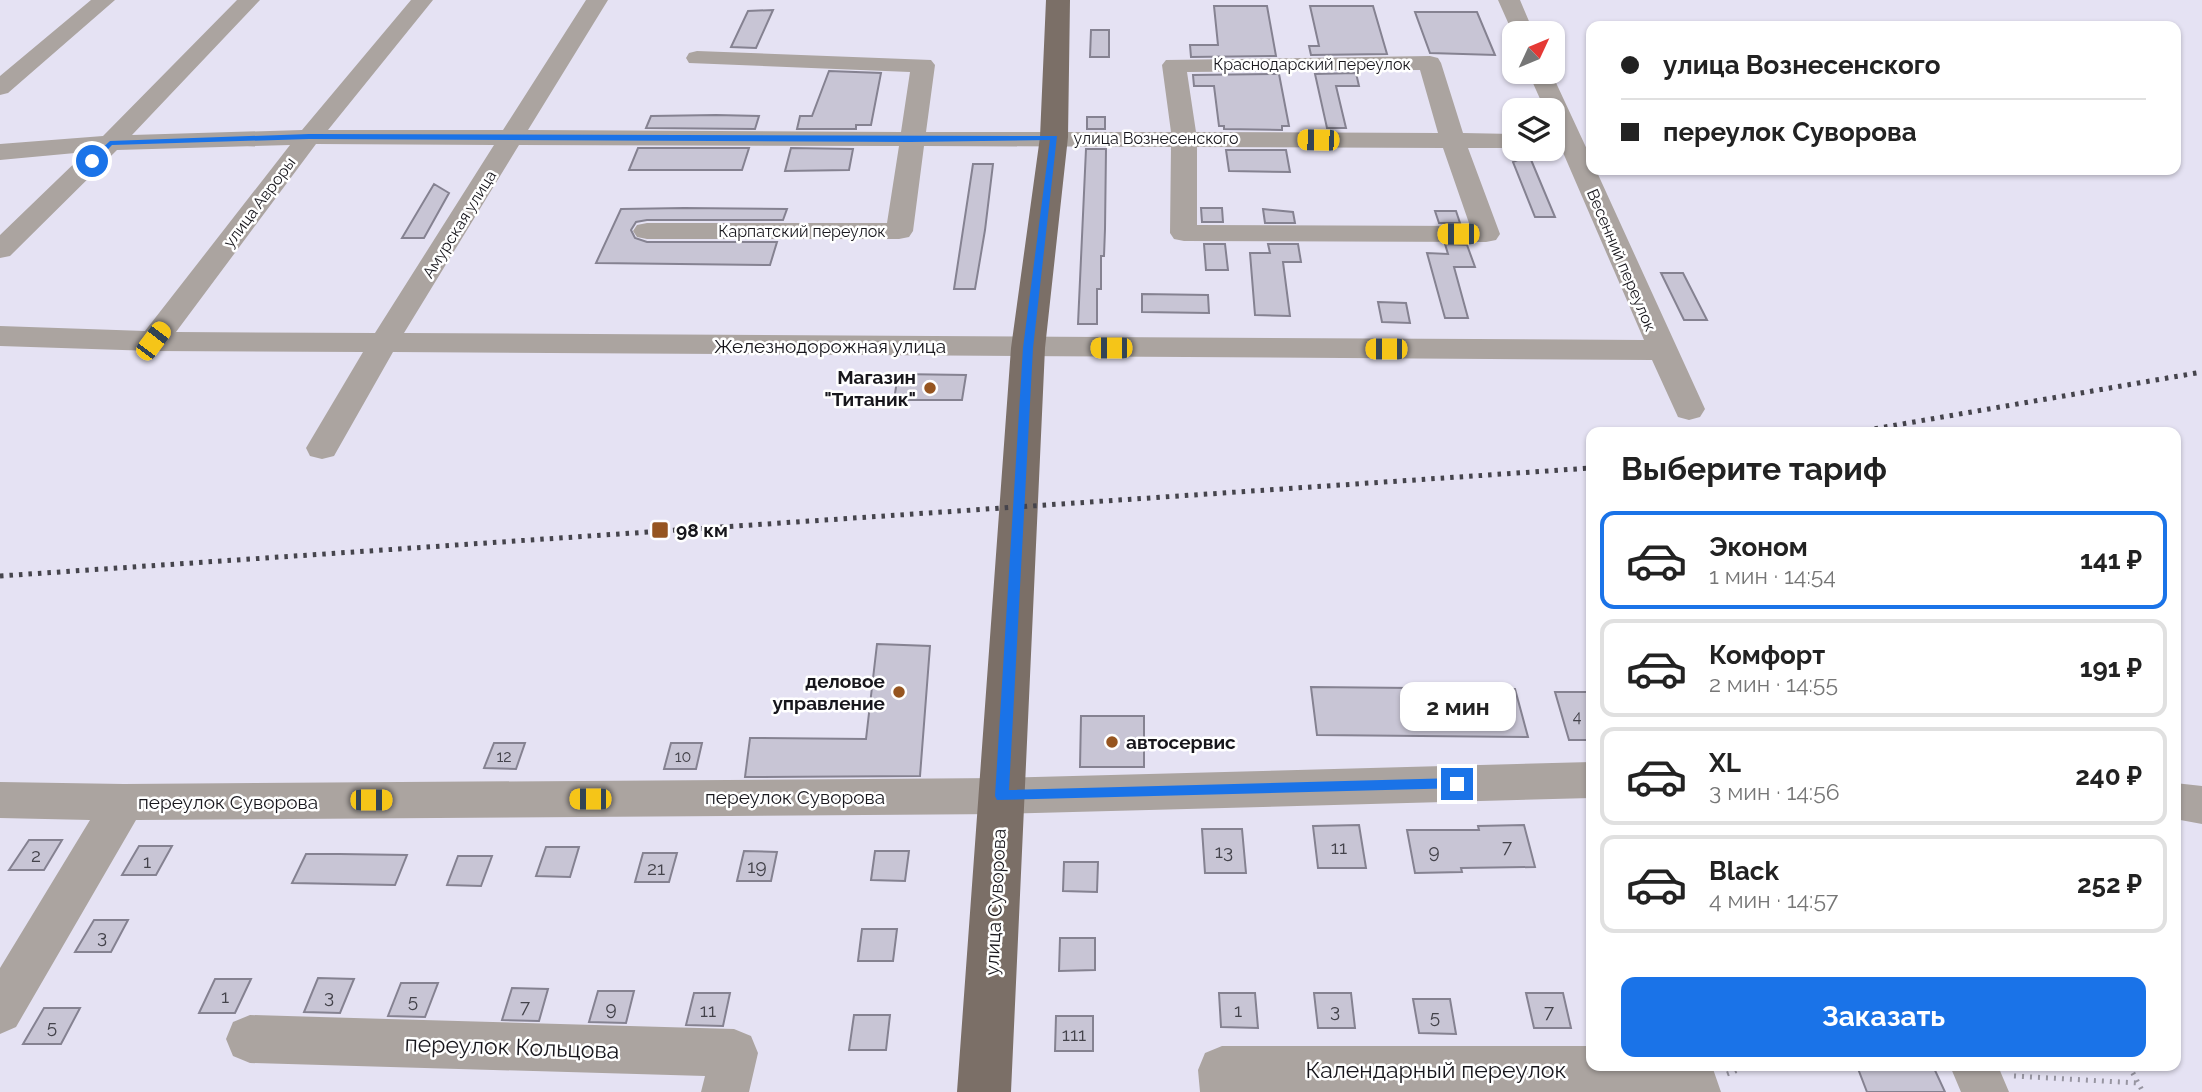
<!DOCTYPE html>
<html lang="ru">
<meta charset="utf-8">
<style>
:root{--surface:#fff;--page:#f6f6f6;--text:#222;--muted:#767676;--line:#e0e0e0;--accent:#1a73e8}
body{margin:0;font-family:Raleway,sans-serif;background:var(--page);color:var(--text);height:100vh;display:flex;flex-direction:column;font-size:26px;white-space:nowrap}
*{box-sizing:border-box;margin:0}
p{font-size:23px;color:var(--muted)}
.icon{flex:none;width:38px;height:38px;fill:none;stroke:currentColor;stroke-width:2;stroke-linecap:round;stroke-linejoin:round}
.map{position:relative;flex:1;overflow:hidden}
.sheet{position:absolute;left:1586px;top:427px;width:595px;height:644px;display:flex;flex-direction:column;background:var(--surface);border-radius:14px;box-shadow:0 2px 5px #0004}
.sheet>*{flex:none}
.guide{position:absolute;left:1586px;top:21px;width:595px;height:154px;border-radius:14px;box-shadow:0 2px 5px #0004;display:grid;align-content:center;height:154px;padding:0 35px;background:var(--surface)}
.needle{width:46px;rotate:46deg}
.buttons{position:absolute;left:1502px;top:21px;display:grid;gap:14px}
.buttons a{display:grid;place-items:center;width:63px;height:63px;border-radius:14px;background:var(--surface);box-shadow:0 2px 5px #0004;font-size:35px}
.end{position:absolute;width:32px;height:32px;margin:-16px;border:9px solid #1a73e8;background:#fff;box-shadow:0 0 0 4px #fff}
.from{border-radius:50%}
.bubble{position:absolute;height:49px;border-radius:14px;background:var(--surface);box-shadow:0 2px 5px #0004;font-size:23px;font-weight:700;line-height:49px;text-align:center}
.car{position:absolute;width:21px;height:42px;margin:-21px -10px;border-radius:9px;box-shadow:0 0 5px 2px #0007;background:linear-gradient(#f5c518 24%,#345 0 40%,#f5c518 0 76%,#345 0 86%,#f5c518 0)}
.guide b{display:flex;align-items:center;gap:24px;height:66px;font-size:26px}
.guide b+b{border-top:2px solid var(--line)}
.guide i{width:18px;height:18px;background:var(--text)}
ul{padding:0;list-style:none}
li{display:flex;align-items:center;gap:21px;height:98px;margin:0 14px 10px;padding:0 21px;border:4px solid var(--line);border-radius:14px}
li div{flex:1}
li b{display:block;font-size:26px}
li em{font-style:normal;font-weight:700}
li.on{border-color:var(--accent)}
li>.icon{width:63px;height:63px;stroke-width:1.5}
h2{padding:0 35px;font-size:32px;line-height:84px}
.button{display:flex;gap:14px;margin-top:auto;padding:14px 35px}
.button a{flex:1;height:80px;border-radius:14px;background:var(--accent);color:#fff;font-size:28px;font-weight:700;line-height:80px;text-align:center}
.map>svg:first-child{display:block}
.building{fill:#c8c5d5;stroke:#858291;stroke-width:2}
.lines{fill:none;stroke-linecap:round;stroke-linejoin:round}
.path{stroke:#9795a1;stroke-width:5;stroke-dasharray:2 6;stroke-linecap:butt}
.minor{fill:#aba4a0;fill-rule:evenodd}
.major{fill:#7b6f67;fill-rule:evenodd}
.rail{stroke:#45444c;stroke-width:5;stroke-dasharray:3.5 6;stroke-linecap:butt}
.route{fill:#1a73e8}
.poi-dot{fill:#965520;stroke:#fff;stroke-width:2.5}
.labels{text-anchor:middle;stroke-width:5;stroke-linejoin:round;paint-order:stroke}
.far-street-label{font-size:16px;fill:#17161c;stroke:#fff}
.number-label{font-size:16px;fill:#43424a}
.street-label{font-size:19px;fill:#17161c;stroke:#fff}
.poi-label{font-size:19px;font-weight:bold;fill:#17161c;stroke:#fff;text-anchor:end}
.near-number-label{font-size:19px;fill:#43424a}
.near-street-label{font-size:23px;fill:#17161c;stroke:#fff}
</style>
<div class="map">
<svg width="2202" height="1092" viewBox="0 0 2202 1092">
<rect width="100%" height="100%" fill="#e5e2f3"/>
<path class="building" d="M1214 6H1267L1276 56 1191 57 1190 45H1218Z
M1310 6H1373L1387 54 1311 55 1309 46H1319Z
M773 10 756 48 731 47 748 11Z
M1415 12H1477L1495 55 1430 53Z
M1091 30H1109V57H1090Z
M829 71 881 73 871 125H856V129H797L800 116H812Z
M1356 73 1359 86H1336L1346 128H1327L1315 74Z
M1279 74 1289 126H1282V130L1224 129V126H1219L1214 86H1194L1193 75Z
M716 115 759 116 755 129 646 128 651 116Z
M1087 117H1105V129H1087Z
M638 148H749L742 170H629Z
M791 148 853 149 849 170 785 171Z
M1086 149H1106L1105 229 1104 256H1101V289H1097V324H1078Z
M1226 150H1286L1290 172 1229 171Z
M1529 155 1555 217H1535L1513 162Z
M973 164H993L985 230 975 289H954Z
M434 184 449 193 424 238H402Z
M1201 208H1222L1223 222H1202Z
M621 209 684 208 787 209 783 220H647L636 222 631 230 635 238 647 242H777L770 265 596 263Z
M1263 209 1293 212 1295 223H1265Z
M1435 211H1456L1460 223H1439Z
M1204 244H1225L1228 270H1206Z
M1268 244H1298L1301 262H1283L1290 316 1255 315 1250 253H1270Z
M1445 244 1467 245 1475 267H1454L1468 318H1445L1427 253 1448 254Z
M1661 273H1683L1707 320H1684Z
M1142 294 1208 295 1209 313 1142 312Z
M1378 302 1406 303 1410 323 1382 322Z
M898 374 966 375 962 400H894Z
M877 644 930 646 920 776 745 777 750 738 866 739Z
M1311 687 1515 689 1528 737 1317 735Z
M1555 692H1591V740H1569Z
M1081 716H1144V767H1080Z
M494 743H525L516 769 484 768Z
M671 743H702L696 769H664Z
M1359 825 1366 868H1318L1313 826Z
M1524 825 1535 867 1461 868 1462 872 1415 873 1407 830H1479L1478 826Z
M1202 829H1242L1246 873H1205Z
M29 840H62L44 870H9Z
M139 846H172L156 875H122Z
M546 847H579L570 877 536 876Z
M744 851 777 852 771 881H737Z
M875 851H909L905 881 871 880Z
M643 853H677L669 882H635Z
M306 854H340L407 855 395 885 292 883Z
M458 856H492L481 886 447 885Z
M1064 862H1098L1097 892 1063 891Z
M94 920H128L111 952H75Z
M862 929H897L893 961H858Z
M1060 938H1095V970L1059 971Z
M318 978 354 979 340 1013 304 1012Z
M215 979H251L235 1013H199Z
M401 983H438L425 1017 388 1016Z
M512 988 548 989 539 1021 502 1020Z
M598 991H634L626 1023 589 1022Z
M694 993H730L723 1026 686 1025Z
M1219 993H1255L1258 1028 1221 1027Z
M1314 993H1351L1355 1028H1318Z
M1526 993H1563L1571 1028H1534Z
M1413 999H1450L1456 1034 1419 1033Z
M44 1008H80L61 1044H23Z
M854 1015H890L886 1050H849Z
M1056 1016H1093V1051H1055Z
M1857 1066H1933L1945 1092H1867Z"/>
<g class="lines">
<path class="path" d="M2129 1066 2143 1092
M1727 1074 1749 1066
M2014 1076 2138 1083"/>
<path class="minor" d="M91 0H115L8 93 0 95V76Z
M237 0H260L132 135 302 130 411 0H433L328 130H503L586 0H608L528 130 901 132 910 72 689 63 686 58 689 53 697 51 931 60 935 65 926 132H1171L1162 65 1166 60 1430 56 1438 58 1441 63 1463 133 1514 134V148H1468L1500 234 1496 240 1486 242 1184 241 1174 239 1170 233 1171 147 924 146 913 231 909 237 899 239H647L637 237 633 231 637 225 647 223H887L899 146 519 145 404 333 1644 340 1552 127V110H1545L1528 72H1551L1591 158V170H1596L1705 409 1700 417 1689 420 1678 417 1652 360 393 352 334 456 322 459 310 456 306 448 363 352 153 351 0 346V326L145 331 290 145 117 150 10 256 0 258V235L86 152 0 160V144L103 136ZM1420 70 1438 133 1196 132 1187 72ZM316 144 494 145 375 333 176 332ZM1197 147 1443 148 1470 226 1197 225Z
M1498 0H1520L1534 33H1514V36Z
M1591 762V798L1002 814 136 820 16 1027 0 1034V968L90 820 0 818V782L124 784 1002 778Z
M2175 783 2202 786V824L2175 819Z
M250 1015 734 1029 751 1036 758 1053 749 1092H701L705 1076 250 1063 233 1056 226 1039 233 1022Z
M1222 1046H1591V1066H1712L1721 1092H1200L1198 1070 1205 1053Z
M1950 1066H1998L2009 1092H1961Z"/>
<path class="major" d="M1046 0H1070L1068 137 1045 348 1011 1092H957L1011 348 1040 137Z"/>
<path class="rail" d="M1856 432 2202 372
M0 576 1591 468"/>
</g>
<path class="route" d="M309 134 1057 136 1033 348 1009 790 1457 778 1464 784 1462 788 997 800 995 796 1023 348 1050 140 910 142 309 139 112 145 95 163 88 161 110 141Z"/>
<g class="poi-dot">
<circle cx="930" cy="388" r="7"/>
<rect x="651" y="521" width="18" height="18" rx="3.5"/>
<circle cx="899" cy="692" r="7"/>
<circle cx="1112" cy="742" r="7"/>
</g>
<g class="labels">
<g class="far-street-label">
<text x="1312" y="70">Краснодарский переулок</text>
<text x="1156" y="144">улица Вознесенского</text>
<text transform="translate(259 202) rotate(-53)" y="6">улица Авроры</text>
<text transform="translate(459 224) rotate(-58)" y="6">Амурская улица</text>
<text x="802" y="237">Карпатский переулок</text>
<text transform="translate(1622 260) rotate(67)" y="6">Весенний переулок</text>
</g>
<g class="number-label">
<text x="1577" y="722">4</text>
<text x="504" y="762">12</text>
<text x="683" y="762">10</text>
</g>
<g class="street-label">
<text x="830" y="353">Железнодорожная улица</text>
<text x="795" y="804">переулок Суворова</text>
<text x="228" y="809">переулок Суворова</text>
<text transform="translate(995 902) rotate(-87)" y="7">улица Суворова</text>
</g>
<g class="poi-label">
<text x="916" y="384">Магазин<tspan x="916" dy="22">"Титаник"</tspan></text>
<text x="676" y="537" text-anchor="start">98 км</text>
<text x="885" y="688">деловое<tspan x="885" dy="22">управление</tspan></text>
<text x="1126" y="749" text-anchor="start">автосервис</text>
</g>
<g class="near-number-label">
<text x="1507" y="853">7</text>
<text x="1339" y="854">11</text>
<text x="1224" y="858">13</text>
<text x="1434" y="858">9</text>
<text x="36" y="862">2</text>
<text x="147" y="868">1</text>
<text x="757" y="873">19</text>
<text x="656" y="875">21</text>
<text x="102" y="943">3</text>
<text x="225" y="1003">1</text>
<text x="329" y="1003">3</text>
<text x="413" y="1007">5</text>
<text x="525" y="1013">7</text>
<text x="611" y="1015">9</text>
<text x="708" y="1017">11</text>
<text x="1238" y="1017">1</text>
<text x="1335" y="1017">3</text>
<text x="1549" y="1018">7</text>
<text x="1435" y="1023">5</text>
<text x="52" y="1033">5</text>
<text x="1074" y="1041">111</text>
</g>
<g class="near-street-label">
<text transform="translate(512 1047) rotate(2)" y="8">переулок Кольцова</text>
<text x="1436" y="1078">Календарный переулок</text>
</g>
</g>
</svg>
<div class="buttons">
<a><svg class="needle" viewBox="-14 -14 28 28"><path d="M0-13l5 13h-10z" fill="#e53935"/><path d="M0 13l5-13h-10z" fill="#767676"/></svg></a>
<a><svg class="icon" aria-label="layers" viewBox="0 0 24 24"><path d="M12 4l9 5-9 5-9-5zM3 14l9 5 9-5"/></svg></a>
</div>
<i class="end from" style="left:92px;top:161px"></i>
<i class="end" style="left:1457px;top:784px"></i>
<div class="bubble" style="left:1400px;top:682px;width:116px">2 мин</div>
<i class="car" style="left:1318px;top:140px;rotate:271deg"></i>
<i class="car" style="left:1458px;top:234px;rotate:270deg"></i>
<i class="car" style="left:153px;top:341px;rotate:37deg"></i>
<i class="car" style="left:1111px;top:348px;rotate:270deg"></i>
<i class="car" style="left:1386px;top:349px;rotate:270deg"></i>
<i class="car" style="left:590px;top:799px;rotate:270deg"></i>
<i class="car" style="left:371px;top:800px;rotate:90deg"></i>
<div class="guide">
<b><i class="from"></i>улица Вознесенского</b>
<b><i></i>переулок Суворова</b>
</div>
<section class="sheet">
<h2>Выберите тариф</h2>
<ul>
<li class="on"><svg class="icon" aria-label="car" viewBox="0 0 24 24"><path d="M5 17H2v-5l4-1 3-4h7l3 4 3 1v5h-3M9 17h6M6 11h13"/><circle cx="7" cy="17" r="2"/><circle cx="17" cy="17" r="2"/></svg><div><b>Эконом</b><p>1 мин · 14:54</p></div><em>141 ₽</em></li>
<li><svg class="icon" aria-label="car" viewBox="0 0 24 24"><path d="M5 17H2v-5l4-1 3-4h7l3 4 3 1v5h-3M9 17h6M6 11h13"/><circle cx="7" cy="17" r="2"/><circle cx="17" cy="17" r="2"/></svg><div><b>Комфорт</b><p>2 мин · 14:55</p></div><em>191 ₽</em></li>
<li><svg class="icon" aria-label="car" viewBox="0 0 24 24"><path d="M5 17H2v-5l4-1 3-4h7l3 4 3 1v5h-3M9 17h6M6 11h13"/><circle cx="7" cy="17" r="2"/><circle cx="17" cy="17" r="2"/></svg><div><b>XL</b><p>3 мин · 14:56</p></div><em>240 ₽</em></li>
<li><svg class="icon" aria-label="car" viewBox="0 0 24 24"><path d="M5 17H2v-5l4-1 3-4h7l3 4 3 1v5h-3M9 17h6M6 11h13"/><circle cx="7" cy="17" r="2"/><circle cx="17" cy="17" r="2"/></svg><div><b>Black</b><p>4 мин · 14:57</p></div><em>252 ₽</em></li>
</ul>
<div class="button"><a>Заказать</a></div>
</section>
</div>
